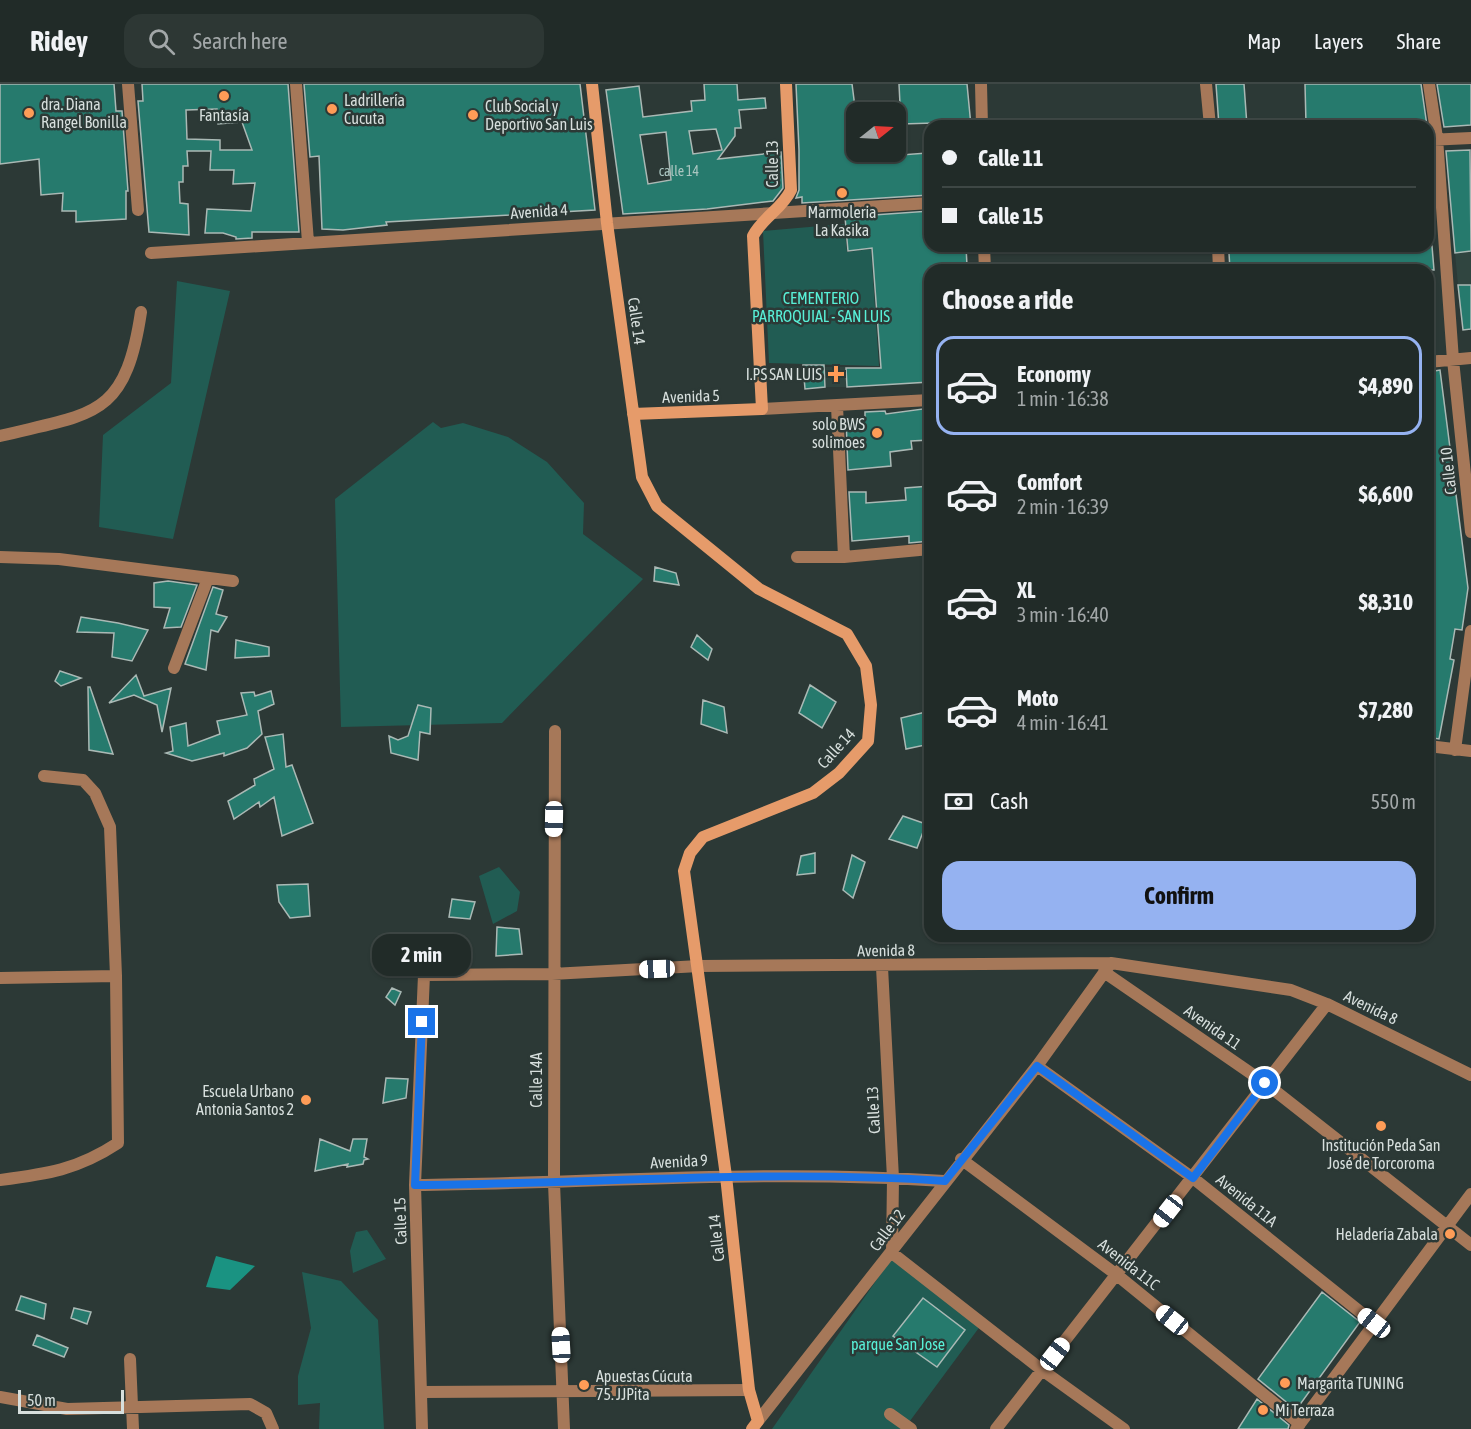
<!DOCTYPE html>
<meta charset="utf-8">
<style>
:root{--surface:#212b28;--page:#2d3734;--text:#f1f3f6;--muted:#a2a7a8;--line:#3e4745;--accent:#95b2f1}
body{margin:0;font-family:"Asap Condensed",sans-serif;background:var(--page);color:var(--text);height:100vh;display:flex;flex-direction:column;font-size:22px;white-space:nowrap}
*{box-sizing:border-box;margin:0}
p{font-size:20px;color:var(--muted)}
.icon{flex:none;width:33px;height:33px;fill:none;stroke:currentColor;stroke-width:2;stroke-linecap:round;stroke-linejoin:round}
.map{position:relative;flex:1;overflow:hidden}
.sheet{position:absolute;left:924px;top:180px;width:510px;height:678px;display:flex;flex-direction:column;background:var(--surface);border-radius:18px;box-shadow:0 2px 4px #0004,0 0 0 2px var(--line)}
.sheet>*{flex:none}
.hud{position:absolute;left:924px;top:36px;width:510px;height:132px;border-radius:18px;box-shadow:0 2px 4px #0004,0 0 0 2px var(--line);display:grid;align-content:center;height:132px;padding:0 18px;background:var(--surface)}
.needle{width:39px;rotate:72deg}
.tools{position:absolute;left:846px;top:18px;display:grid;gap:12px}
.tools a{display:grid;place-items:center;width:60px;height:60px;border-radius:12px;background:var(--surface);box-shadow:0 2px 4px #0004,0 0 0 2px var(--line);font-size:30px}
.scale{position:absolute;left:18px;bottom:15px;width:106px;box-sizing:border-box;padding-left:6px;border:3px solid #d7dfdd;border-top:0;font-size:16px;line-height:21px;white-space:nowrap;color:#d7dfdd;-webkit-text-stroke:4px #2c3936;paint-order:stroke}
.end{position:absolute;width:27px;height:27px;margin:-14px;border:8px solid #1a73e8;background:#fff;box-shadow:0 0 0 3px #fff}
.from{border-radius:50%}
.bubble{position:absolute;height:42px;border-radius:18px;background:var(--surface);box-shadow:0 2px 4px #0004,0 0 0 2px var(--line);font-size:20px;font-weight:700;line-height:42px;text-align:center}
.car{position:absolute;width:18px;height:36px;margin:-18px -9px;border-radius:8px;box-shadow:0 0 4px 2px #0007;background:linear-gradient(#fff 24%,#345 0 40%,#fff 0 76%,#345 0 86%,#fff 0)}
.hud b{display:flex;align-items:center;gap:21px;height:57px;font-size:22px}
.hud b+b{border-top:2px solid var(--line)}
.hud i{width:15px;height:15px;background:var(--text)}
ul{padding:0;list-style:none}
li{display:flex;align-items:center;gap:18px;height:99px;margin:0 12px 9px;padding:0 6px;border:3px solid transparent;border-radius:18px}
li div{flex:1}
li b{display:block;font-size:22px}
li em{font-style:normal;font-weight:700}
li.active{border-color:var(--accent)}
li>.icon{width:54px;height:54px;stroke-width:1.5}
h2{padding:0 18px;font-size:27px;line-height:72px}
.pay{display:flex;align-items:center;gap:15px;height:66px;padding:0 18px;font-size:22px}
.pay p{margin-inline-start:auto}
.action{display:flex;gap:12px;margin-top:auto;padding:12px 18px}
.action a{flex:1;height:69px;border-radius:18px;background:var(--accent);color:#111;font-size:24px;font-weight:700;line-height:69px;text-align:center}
header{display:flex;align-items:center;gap:36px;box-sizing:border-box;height:84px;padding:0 30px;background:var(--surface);border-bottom:2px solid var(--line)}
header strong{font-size:28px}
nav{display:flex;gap:33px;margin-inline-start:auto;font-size:21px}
.search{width:420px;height:54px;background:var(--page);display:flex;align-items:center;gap:15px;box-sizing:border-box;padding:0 21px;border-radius:18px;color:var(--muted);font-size:22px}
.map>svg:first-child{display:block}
.built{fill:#304540}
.green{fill:#215c53}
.water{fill:#1a9382}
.building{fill:#267a6d;stroke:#aab9b5;stroke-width:1.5;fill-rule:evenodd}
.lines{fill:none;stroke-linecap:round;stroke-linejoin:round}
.street{stroke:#a67859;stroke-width:12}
.secondary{stroke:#e69b6a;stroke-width:12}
.route{stroke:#1a73e8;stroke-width:8}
.poi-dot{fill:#fe9c57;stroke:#2c3936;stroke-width:2}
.labels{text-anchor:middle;stroke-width:5;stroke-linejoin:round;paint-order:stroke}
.number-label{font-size:14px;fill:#abc6c1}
.poi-label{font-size:16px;fill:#d7dfdd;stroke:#2c3936;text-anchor:start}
.street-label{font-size:16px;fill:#d7dfdd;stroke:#2c3936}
.park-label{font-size:16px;fill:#58f0d7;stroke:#2c3936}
</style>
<header>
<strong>Ridey</strong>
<div class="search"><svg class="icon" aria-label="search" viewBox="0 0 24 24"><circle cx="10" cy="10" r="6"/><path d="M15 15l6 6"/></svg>Search here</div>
<nav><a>Map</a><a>Layers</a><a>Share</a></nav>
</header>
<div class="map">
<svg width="1471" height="1345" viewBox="0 0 1471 1345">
<rect width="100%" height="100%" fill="#2c3936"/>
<path class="built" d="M1471 167V201H1458L1455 169Z
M825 283H845L847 303H826Z"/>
<path class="green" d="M844 140 847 168 871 165 879 282 769 279 763 147Z
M177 197 230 207 173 455 99 443 103 351 171 299Z
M433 338 441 344 463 339 508 353 547 378 584 419 583 450 643 495 502 639 341 643 335 415Z
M499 783 520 808 517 827 493 840 479 792Z
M367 1146 386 1175 353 1189 350 1167 356 1148Z
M892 1174 981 1241 904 1345H772Z
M302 1188 341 1197 378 1236 384 1345H319L320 1319 298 1321V1292L311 1244Z"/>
<path class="water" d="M216 1172 255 1182 230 1206 206 1203Z"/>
<path class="building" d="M0 0H114L116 27H122L128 107H126V135L76 138V127H62L63 109 41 111 39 75 0 80Z
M142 0H288L299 148H252V154L236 155V153L223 149H205L207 125 251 127 255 99 233 100 234 86H210L211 67H187L188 82H183V98H179L180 119 188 120 189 151 149 148 138 17H143ZM217 25 218 40 242 38 252 66H220V56L187 55 186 26Z
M304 0H580L595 126 386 138 387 141 343 146 322 145 319 72 310 73Z
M704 0H737L738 16 765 14 766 24 739 26 741 44H735V52L718 75 781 68 783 104 780 108 773 117 707 125 623 130 606 6 639 2 643 33 692 27 691 17 705 16ZM716 45 722 66 693 70 689 47ZM666 48 671 96 648 100 640 51Z
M796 0H852L856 31V68H901V71L927 69 930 73V111L802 119V113L796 114 799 106V66Z
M899 0H967L971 42H934V39L901 40Z
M1216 0H1244L1247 42H1219Z
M1305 0H1421L1427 42 1306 40Z
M1437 0H1471V41L1444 43Z
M1470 66 1471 167 1455 169 1446 67Z
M930 127V162H966L967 182V186H930V298L847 303 846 284H881L872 164 848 167 845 133Z
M1320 162H1432L1434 186H1230L1229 169 1308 166Z
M1458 201H1471V245L1463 246Z
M803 281H824L825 303 805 305Z
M1440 286 1468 504 1462 546 1455 545 1450 575 1454 576 1439 655 1428 653V288Z
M930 324V356L911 357 912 365 890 368 891 382 848 386 846 335H865V328L885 327 886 330Z
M930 402V457L909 459V452L852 457 849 408H866V419L906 416 905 404Z
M655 483 676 489 679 501 654 497Z
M168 497 197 501 181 543 164 544 170 524 154 523V499Z
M213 503 223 506 216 530 227 533 218 548 211 546 206 586 185 580Z
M81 533 118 539 148 546 132 577 112 573 114 549 77 548Z
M697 551 712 565 708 576 691 563Z
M236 556 269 563V572L235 574Z
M60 587 81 594 61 602 55 597Z
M136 591 144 612 171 604 162 648 157 621 134 611 109 619Z
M810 601 836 618 822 644 799 629Z
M88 603H90L113 670 89 666Z
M271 607 274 620 258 627 262 650 247 664 224 672V669L192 677 166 669 173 667 170 643 186 639 188 662 220 650 217 637 247 631 241 609 254 608 255 612Z
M703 616 724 623 727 649 701 640Z
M418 621 431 624 430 650 420 648 418 676 391 669 389 652 398 656 408 652Z
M930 627V660L906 665 901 634Z
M283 650 286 683 292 681 313 739 282 752 274 713 260 723 259 718 234 735 228 717 255 701 254 695 274 685 265 653Z
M903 732 926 740 917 764 889 755Z
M815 769V789L797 791 801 772Z
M852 771 865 778 853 814 843 806Z
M308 800 310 832 290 834 279 818 277 801Z
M452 815 475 818 470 835 449 833Z
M497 843 519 845 522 870 496 872Z
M392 904 401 908 395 921 386 913Z
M386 994 408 995 406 1014 383 1019Z
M320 1055 350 1067 353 1055H367L364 1073 368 1075 364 1076 363 1080 347 1083 348 1080 315 1087Z
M1322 1208 1360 1238 1296 1326 1258 1295Z
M21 1212 46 1220 44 1235 16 1226Z
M923 1214 965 1246 937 1283 893 1252Z
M74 1224 91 1228 87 1240 71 1234Z
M37 1251 68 1264 64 1273 33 1261Z
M1257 1315 1289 1341 1288 1345H1238Z"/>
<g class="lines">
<path class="street" d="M128 0 138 126
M296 0 308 158
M981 0 982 42
M1206 0 1210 42
M1429 0 1437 54 1453 276 1471 448
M1428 56 1471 54
M984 162 985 186
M1218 162 1219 186
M151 169 930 119
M1428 278 1471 274
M837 322 844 473
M762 325 930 316
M0 352C93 329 125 335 141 228
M0 473 59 475 233 497
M797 473H844L930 465
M174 584 208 494
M555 647 554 1099 564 1345
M1428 662 1471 667
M1455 666 1471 547
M882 883 893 1094 892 1169 1042 1286 1124 1345
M1104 888 1265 999 1471 1161
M0 894 116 892
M1037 982 1193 1094 1374 1239
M961 1075 1117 1191 1300 1340
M0 1096C47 1090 77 1086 118 1059L116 892 110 743 95 709 83 696 44 692
M415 1101C592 1099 768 1085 944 1097
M130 1275 133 1345
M422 1308 749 1306
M0 1313 67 1325 250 1320 266 1329 273 1345
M890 1330 911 1345
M758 1337 1037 982 1111 879
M422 1345 415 1101 424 891 552 890 699 882 1111 879 1291 906 1327 920 1471 991
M996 1345 1327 920
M1296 1345 1471 1110"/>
<path class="secondary" d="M592 0 607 139 642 393 657 422 759 505 847 550 866 582 871 621 868 657 839 689 813 709 703 753 690 769 684 787 726 1092 749 1306 758 1337 752 1345
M633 330 762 325 753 152C763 133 782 125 791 106L786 0"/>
</g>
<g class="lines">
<path class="route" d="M422 938 415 1101C592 1100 768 1085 945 1097L1037 982 1193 1094 1265 999"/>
</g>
<g class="poi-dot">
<circle cx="224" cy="12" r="6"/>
<circle cx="332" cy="25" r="6"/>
<circle cx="29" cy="29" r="6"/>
<circle cx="473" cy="31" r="6"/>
<circle cx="842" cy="109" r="6"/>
<path d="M833 281h6v6h6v6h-6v6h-6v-6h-6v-6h6z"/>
<circle cx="877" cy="349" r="6"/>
<circle cx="306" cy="1016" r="6"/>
<circle cx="1381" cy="1042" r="6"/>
<circle cx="1450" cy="1150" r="6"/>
<circle cx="1285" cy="1299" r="6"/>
<circle cx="584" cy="1301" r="6"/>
<circle cx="1263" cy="1326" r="6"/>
</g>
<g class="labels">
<g class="number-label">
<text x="679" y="92">calle 14</text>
</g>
<g class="poi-label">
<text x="344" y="22">Ladrillería<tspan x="344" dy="18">Cucuta</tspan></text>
<text x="41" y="26">dra. Diana<tspan x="41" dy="18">Rangel Bonilla</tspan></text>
<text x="485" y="28">Club Social y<tspan x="485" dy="18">Deportivo San Luis</tspan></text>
<text x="224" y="37" text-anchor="middle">Fantasía</text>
<text x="842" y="134" text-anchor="middle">Marmoleria<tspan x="842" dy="18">La Kasika</tspan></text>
<text x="822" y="296" text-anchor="end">I.PS SAN LUIS</text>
<text x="865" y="346" text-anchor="end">solo BWS<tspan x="865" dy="18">solimoes</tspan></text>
<text x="294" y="1013" text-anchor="end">Escuela Urbano<tspan x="294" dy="18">Antonia Santos 2</tspan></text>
<text x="1381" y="1067" text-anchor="middle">Institución Peda San<tspan x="1381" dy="18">José de Torcoroma</tspan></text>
<text x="1438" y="1156" text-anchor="end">Heladería Zabala</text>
<text x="596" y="1298">Apuestas Cúcuta<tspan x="596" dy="18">75. JJPita</tspan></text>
<text x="1297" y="1305">Margarita TUNING</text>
<text x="1275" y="1332">Mi Terraza</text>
</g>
<g class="street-label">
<text transform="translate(772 80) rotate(-90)" y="6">Calle 13</text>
<text transform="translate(539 127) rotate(-4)" y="6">Avenida 4</text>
<text transform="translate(637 237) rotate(82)" y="6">Calle 14</text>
<text transform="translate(691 312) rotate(-2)" y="6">Avenida 5</text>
<text transform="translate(1448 387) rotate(-96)" y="6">Calle 10</text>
<text transform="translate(836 664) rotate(-48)" y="6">Calle 14</text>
<text transform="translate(886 866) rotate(-1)" y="6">Avenida 8</text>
<text transform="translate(1371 923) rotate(26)" y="6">Avenida 8</text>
<text transform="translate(1213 943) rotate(35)" y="6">Avenida 11</text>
<text transform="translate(536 996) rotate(-90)" y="6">Calle 14A</text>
<text transform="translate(873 1026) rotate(-93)" y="6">Calle 13</text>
<text transform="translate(679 1077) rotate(-3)" y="6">Avenida 9</text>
<text transform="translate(1247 1116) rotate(39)" y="6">Avenida 11A</text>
<text transform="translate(400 1137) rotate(-92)" y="6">Calle 15</text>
<text transform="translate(887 1146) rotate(-53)" y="6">Calle 12</text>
<text transform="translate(716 1154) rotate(-96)" y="6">Calle 14</text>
<text transform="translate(1129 1180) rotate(38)" y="6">Avenida 11C</text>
</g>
<g class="park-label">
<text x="821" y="220">CEMENTERIO<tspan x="821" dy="18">PARROQUIAL - SAN LUIS</tspan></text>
<text x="898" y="1266">parque San Jose</text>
</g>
</g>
</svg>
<div class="tools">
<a><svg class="needle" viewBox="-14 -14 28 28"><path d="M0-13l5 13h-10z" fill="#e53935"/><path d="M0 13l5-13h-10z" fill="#a2a7a8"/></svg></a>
</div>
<div class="scale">50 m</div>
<i class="end from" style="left:1265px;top:999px"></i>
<i class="end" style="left:422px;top:938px"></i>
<div class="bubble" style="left:372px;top:850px;width:99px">2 min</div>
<i class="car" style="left:554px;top:735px;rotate:181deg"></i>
<i class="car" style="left:657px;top:885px;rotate:268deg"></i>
<i class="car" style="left:1168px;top:1127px;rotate:218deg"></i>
<i class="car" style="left:1172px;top:1236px;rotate:309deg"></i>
<i class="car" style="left:1374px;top:1239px;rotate:308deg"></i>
<i class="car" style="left:561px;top:1261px;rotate:357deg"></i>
<i class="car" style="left:1055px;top:1270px;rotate:38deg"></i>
<div class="hud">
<b><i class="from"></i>Calle 11</b>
<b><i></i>Calle 15</b>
</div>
<section class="sheet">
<h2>Choose a ride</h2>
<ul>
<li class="active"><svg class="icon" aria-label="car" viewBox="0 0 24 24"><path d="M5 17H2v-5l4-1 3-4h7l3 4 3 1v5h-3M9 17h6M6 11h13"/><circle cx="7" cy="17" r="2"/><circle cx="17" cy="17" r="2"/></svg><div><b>Economy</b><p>1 min · 16:38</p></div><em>$4,890</em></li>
<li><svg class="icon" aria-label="car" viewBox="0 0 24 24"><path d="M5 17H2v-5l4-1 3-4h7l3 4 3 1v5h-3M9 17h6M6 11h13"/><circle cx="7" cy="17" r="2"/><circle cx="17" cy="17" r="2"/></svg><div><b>Comfort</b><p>2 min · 16:39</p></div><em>$6,600</em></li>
<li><svg class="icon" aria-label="car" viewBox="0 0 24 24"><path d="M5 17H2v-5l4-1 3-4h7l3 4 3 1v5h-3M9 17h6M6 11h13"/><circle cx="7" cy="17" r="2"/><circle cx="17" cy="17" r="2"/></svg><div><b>XL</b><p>3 min · 16:40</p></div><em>$8,310</em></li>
<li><svg class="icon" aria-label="car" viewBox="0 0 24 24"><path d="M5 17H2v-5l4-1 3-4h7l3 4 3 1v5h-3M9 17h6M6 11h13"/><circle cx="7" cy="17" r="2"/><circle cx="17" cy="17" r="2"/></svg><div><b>Moto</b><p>4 min · 16:41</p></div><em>$7,280</em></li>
</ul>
<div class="pay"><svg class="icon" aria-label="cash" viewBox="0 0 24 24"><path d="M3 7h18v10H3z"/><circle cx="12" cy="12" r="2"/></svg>Cash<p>550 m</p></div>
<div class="action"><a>Confirm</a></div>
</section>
</div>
